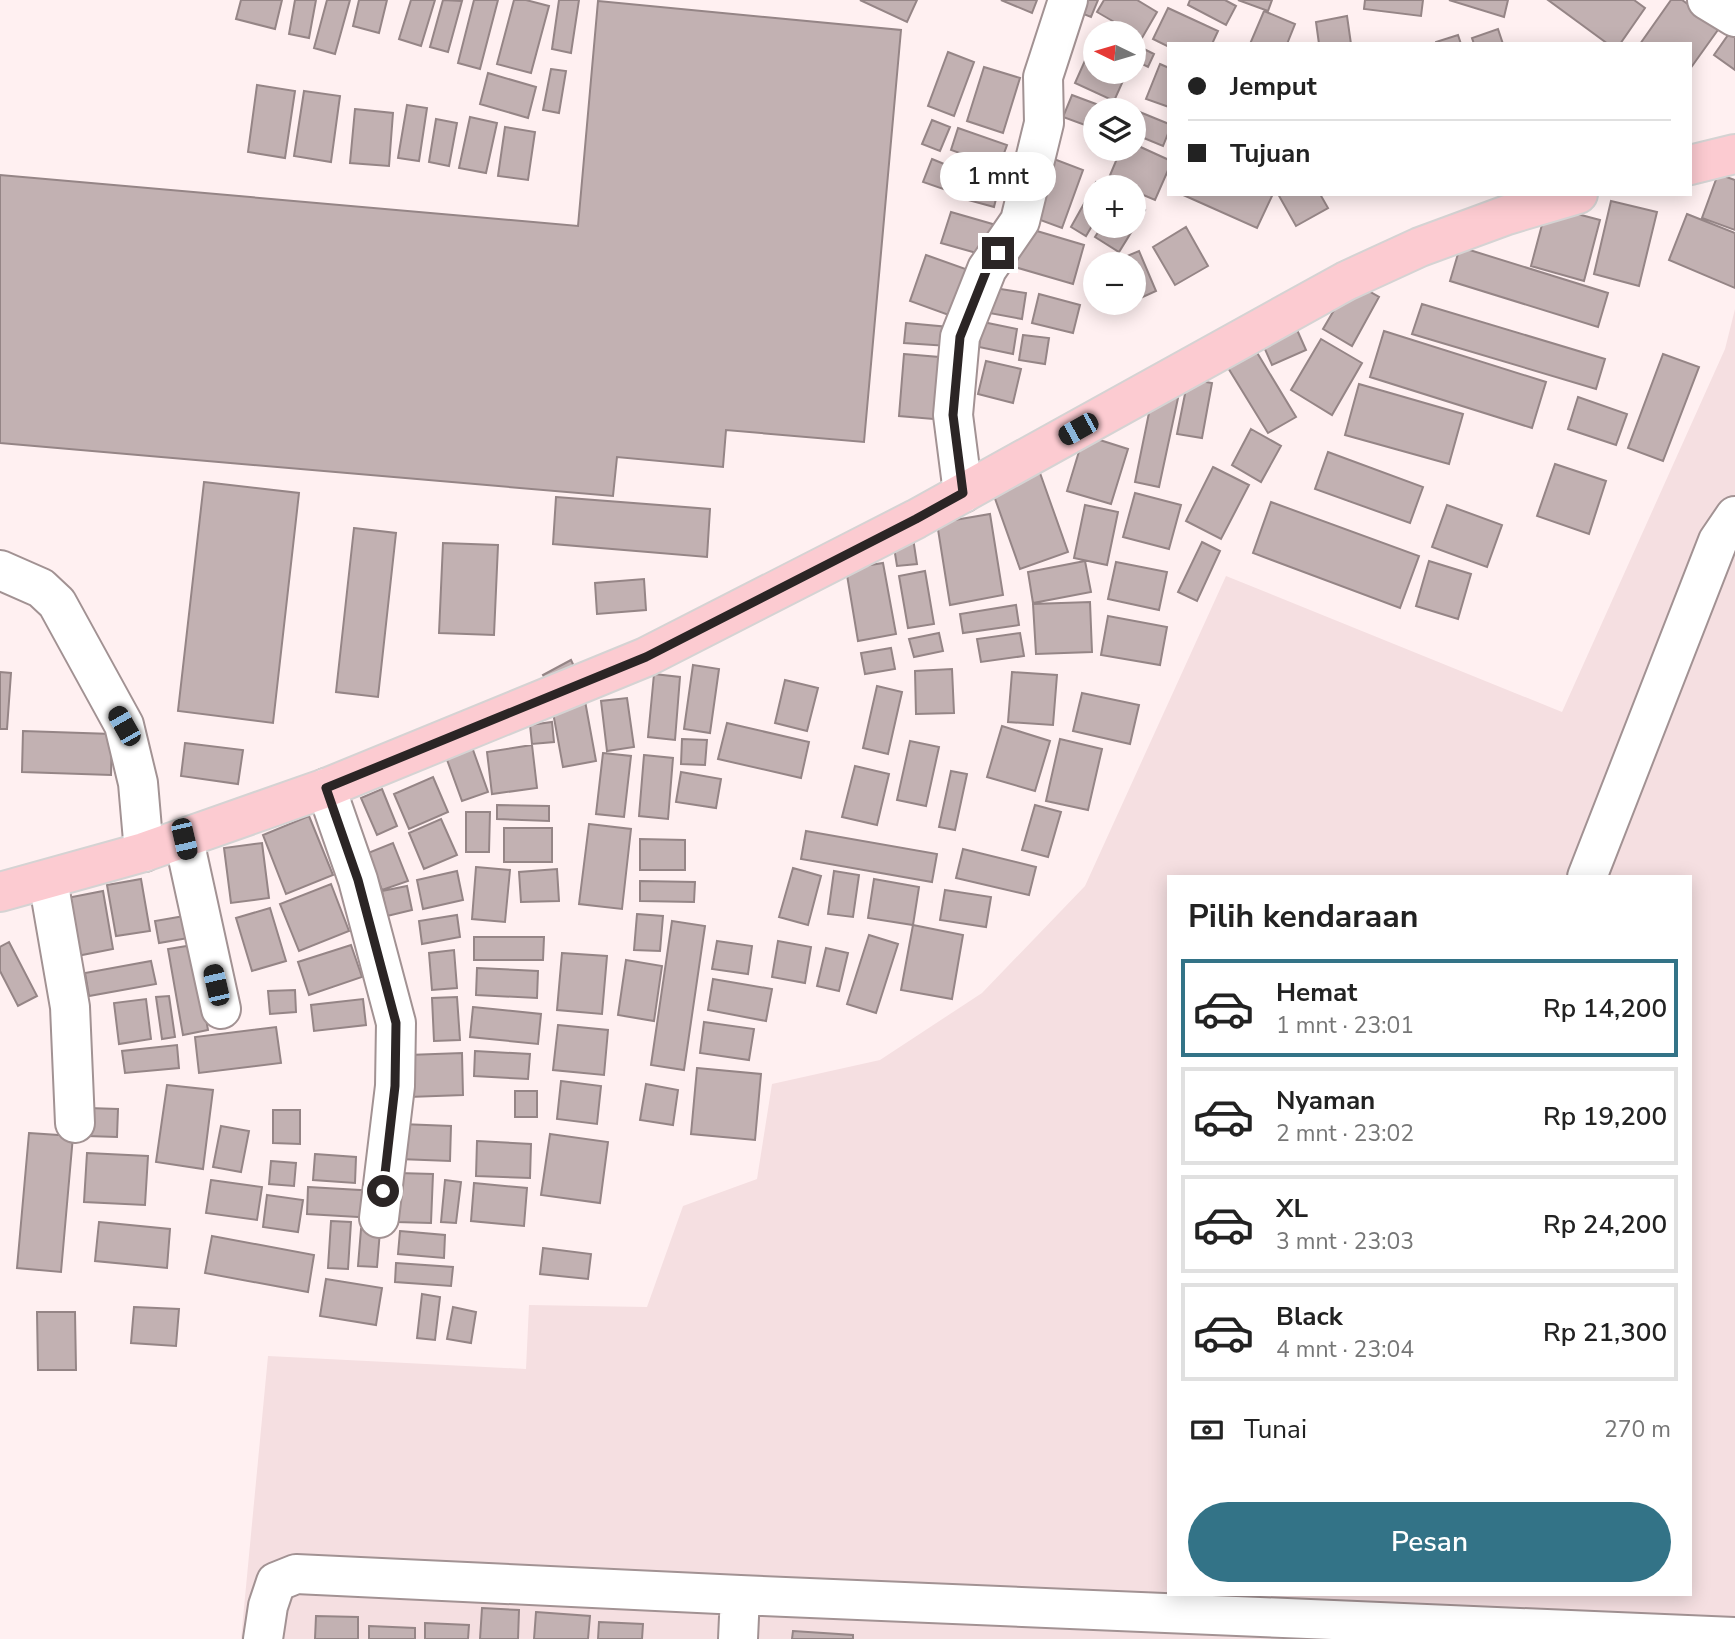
<!DOCTYPE html>
<html lang="id">
<meta charset="utf-8">
<style>
:root{--surface:#fff;--page:#f6f6f6;--text:#222;--muted:#767676;--line:#e0e0e0;--accent:#337387}
body{margin:0;font-family:"Nunito Sans",sans-serif;background:var(--page);color:var(--text);height:100vh;display:flex;flex-direction:column;font-size:26px;white-space:nowrap}
*{box-sizing:border-box;margin:0}
p{font-size:23px;color:var(--muted)}
.icon{flex:none;width:38px;height:38px;fill:none;stroke:currentColor;stroke-width:2;stroke-linecap:round;stroke-linejoin:round}
.map{position:relative;flex:1;overflow:hidden}
.drawer{position:absolute;left:1167px;top:875px;width:525px;height:721px;display:flex;flex-direction:column;background:var(--surface);border-radius:0px;box-shadow:0 4px 18px #0003}
.drawer>*{flex:none}
.top-card{position:absolute;left:1167px;top:42px;width:525px;height:154px;border-radius:0px;box-shadow:0 4px 18px #0003;display:grid;align-content:center;height:154px;padding:0 21px;background:var(--surface)}
.needle{width:46px;rotate:275deg}
.tools{position:absolute;left:1083px;top:21px;display:grid;gap:14px}
.tools a{display:grid;place-items:center;width:63px;height:63px;border-radius:50%;background:var(--surface);box-shadow:0 4px 18px #0003;font-size:35px}
.end{position:absolute;width:32px;height:32px;margin:-16px;border:9px solid #2b2525;background:#fff;box-shadow:0 0 0 4px #fff}
.from{border-radius:50%}
.bubble{position:absolute;height:49px;border-radius:24px;background:var(--surface);box-shadow:0 4px 18px #0003;font-size:23px;font-weight:600;line-height:49px;text-align:center}
.car{position:absolute;width:21px;height:42px;margin:-21px -10px;border-radius:9px;box-shadow:0 0 5px 2px #0007;background:linear-gradient(#222 24%,#8ab4d8 0 40%,#222 0 76%,#8ab4d8 0 86%,#222 0)}
.top-card b{display:flex;align-items:center;gap:24px;height:66px;font-size:26px}
.top-card b+b{border-top:2px solid var(--line)}
.top-card i{width:18px;height:18px;background:var(--text)}
ul{padding:0;list-style:none}
li{display:flex;align-items:center;gap:21px;height:98px;margin:0 14px 10px;padding:0 7px;border:4px solid var(--line);border-radius:0px}
li div{flex:1}
li b{display:block;font-size:26px}
li em{font-style:normal;font-weight:600}
li.selected{border-color:var(--accent)}
li>.icon{width:63px;height:63px;stroke-width:1.5}
h2{padding:0 21px;font-size:32px;line-height:84px}
.pay{display:flex;align-items:center;gap:18px;height:77px;padding:0 21px;font-size:26px}
.pay p{margin-inline-start:auto}
.action{display:flex;gap:14px;margin-top:auto;padding:14px 21px}
.action a{flex:1;height:80px;border-radius:42px;background:var(--accent);color:#fff;font-size:28px;font-weight:600;line-height:80px;text-align:center}
.map>svg:first-child{display:block}
.built{fill:#f5dfe1;fill-rule:evenodd}
.building{fill:#c2b1b2;stroke:#958586;stroke-width:2}
.lines{fill:none;stroke-linecap:round;stroke-linejoin:round}
.minor-casing{stroke:#a29293;stroke-width:42}
.major-casing{stroke:#d5d3d3;stroke-width:42}
.minor{stroke:#fff;stroke-width:38}
.major{stroke:#fccbd1;stroke-width:38}
.route{stroke:#2b2525;stroke-width:9}
</style>
<div class="map">
<svg width="1735" height="1639" viewBox="0 0 1735 1639">
<rect width="100%" height="100%" fill="#fff0f1"/>
<path class="built" d="M1735 309V1639H241L268 1356 526 1369 529 1305 647 1307 683 1206 757 1179 772 1084 880 1060 982 993 1085 886 1226 576 1562 712 1725 349ZM1169 877H1690V1594H1169Z"/>
<path class="building" d="M241 0H282L275 29 236 19Z
M295 0H316L309 38 289 34Z
M327 0H350L335 54 314 48Z
M359 0H387L379 33 353 26Z
M411 0H435L421 46 399 39Z
M443 0 462 1 448 52 430 47Z
M474 0H498L480 69 458 63Z
M514 0H526L549 6 531 73 497 64Z
M559 0H579L571 53 552 49Z
M860 0H917L907 22Z
M1001 0H1037L1032 13Z
M1074 0H1098L1091 17 1071 9Z
M1104 0H1137L1157 12 1142 38 1097 12Z
M1190 0H1225L1236 6 1226 25 1188 5Z
M1238 0H1272L1268 11Z
M1365 0H1423L1421 16 1364 9Z
M1449 0H1508L1504 17Z
M1548 0H1634L1645 8 1620 44H1608Z
M1671 0H1682L1720 27 1690 69V44H1640Z
M598 1 901 30 864 442 726 430 723 467 617 457 613 496 0 443V175L578 226Z
M1168 8 1218 31 1212 44H1169V47L1153 39Z
M1264 11 1295 24 1287 44H1250Z
M1347 16 1351 44H1319L1316 22Z
M1735 25V70L1714 55Z
M1498 29 1503 44H1474L1472 38Z
M1458 35 1461 44H1436V42Z
M1134 44 1154 54 1148 67 1134 60Z
M1091 47 1096 49V72H1127L1114 101 1075 83Z
M948 52 974 62 954 116 928 106Z
M1160 64 1169 68V107L1146 99Z
M984 67 1020 78 1003 133 967 121Z
M551 69 566 71 559 113 543 110Z
M488 73 536 87 528 118 480 104Z
M257 85 295 91 285 158 248 152Z
M304 91 340 96 331 162 294 156Z
M1072 95 1112 110H1096V129L1063 117Z
M407 105 427 108 419 161 398 158Z
M1125 106 1169 124V131L1163 146 1134 134V110H1123Z
M355 109 393 113 389 166 350 163Z
M470 117 497 123 486 173 459 168Z
M436 119 457 123 449 166 429 162Z
M932 120 950 127 940 151 922 144Z
M505 127 535 132 528 180 498 176Z
M958 128 1007 145 999 167 951 150Z
M1134 144 1169 160V168L1155 200 1134 191V187H1125L1108 180 1121 149H1134Z
M1046 156 1083 170 1062 228 1024 214Z
M932 159 959 170 952 192 923 182Z
M967 174 1000 183 994 207 961 198Z
M1718 174 1735 180V230L1702 218Z
M1096 182 1106 187H1096V219L1086 236 1071 227Z
M1181 194H1268L1272 196 1257 228Z
M1278 194H1320L1328 208 1296 226Z
M1611 201 1657 212 1639 286 1594 274Z
M1134 203 1145 210 1119 252 1095 237 1102 226H1134Z
M1547 206 1600 220 1584 281 1531 266Z
M951 212 996 225 987 256 941 243Z
M1687 214 1735 233V288L1669 260Z
M1020 226 1084 245 1073 284 1008 265Z
M1186 227 1208 266 1175 285 1153 247Z
M1460 247 1608 293 1598 327 1450 281Z
M1139 251 1156 291 1134 301V264H1108Z
M926 255 974 272 957 318 910 301Z
M1351 281 1379 297 1352 346 1323 329Z
M988 287 1026 293 1022 319 984 312Z
M1039 294 1080 305 1073 333 1032 323Z
M1103 303H1129L1107 312Z
M1422 304 1605 359 1596 389 1412 334Z
M983 322 1017 329 1013 354 979 347Z
M906 323 949 327 948 346 904 343Z
M1294 323 1306 350 1272 365 1260 338Z
M1384 331 1546 382 1532 428 1370 377Z
M1023 335 1049 338 1045 364 1019 360Z
M1321 339 1362 363 1332 415 1291 390Z
M1250 341 1296 417 1268 433 1222 358Z
M904 354 951 358 945 420 899 416Z
M1663 354 1699 367 1663 461 1628 448Z
M986 361 1021 369 1013 403 978 394Z
M1188 379 1212 383 1202 438 1177 434Z
M1359 384 1463 414 1449 464 1345 435Z
M1153 393 1178 398 1159 487 1135 482Z
M1578 397 1627 414 1616 445 1568 429Z
M1251 429 1281 446 1261 482 1232 465Z
M1084 435 1128 449 1111 504 1067 491Z
M1328 452 1423 487 1410 523 1315 489Z
M1555 464 1606 481 1589 534 1537 516Z
M1213 467 1249 485 1221 539 1186 521Z
M1040 473 1068 552 1020 569 992 490Z
M204 482 299 493 273 723 178 711Z
M1135 493 1181 505 1169 549 1123 537Z
M556 497 710 509 707 557 553 544Z
M1271 502 1419 556 1400 608 1253 553Z
M1085 505 1118 512 1107 565 1074 558Z
M1447 505 1502 525 1487 567 1432 547Z
M990 514 1003 595 950 605 937 523Z
M354 528 396 533 378 697 336 692Z
M913 538 917 564 897 566 893 541Z
M1202 542 1220 551 1197 601 1178 592Z
M443 543 498 545 494 635 439 633Z
M1085 561 1091 592 1033 603 1028 572Z
M1429 561 1471 574 1458 619 1416 606Z
M1116 562 1167 572 1159 610 1108 599Z
M883 563 896 634 858 641 846 569Z
M925 571 934 624 908 628 899 576Z
M644 579 646 610 597 614 595 583Z
M1090 602 1092 652 1036 654 1033 604Z
M1016 605 1019 625 963 633 960 614Z
M1108 616 1167 627 1160 665 1101 655Z
M939 633 943 651 914 657 909 639Z
M1020 633 1024 656 981 662 977 639Z
M891 648 895 669 865 674 861 653Z
M571 660 579 677 552 692 543 675Z
M693 665 719 669 710 733 684 729Z
M952 669 954 713 916 714 915 671Z
M0 672 11 673 7 729H0Z
M1012 672 1057 675 1053 725 1008 722Z
M654 674 680 677 675 740 648 737Z
M785 680 818 688 807 731 775 723Z
M877 686 902 692 888 754 863 748Z
M1082 693 1139 705 1130 744 1073 731Z
M627 698 634 747 607 751 601 701Z
M585 701 596 761 563 767 552 707Z
M552 722 554 742 532 744 530 725Z
M727 723 809 742 801 778 718 759Z
M1002 726 1050 741 1035 791 987 777Z
M23 731 112 734 111 775 22 772Z
M682 739 707 740 705 765 681 764Z
M1060 739 1102 749 1088 810 1046 801Z
M910 741 939 747 926 806 897 800Z
M185 743 243 750 238 784 181 776Z
M532 745 537 788 492 794 487 752Z
M472 747 488 792 462 801 446 757Z
M603 753 631 756 624 817 596 814Z
M644 755 673 758 668 819 639 816Z
M855 766 889 774 877 825 842 817Z
M951 771 967 774 955 830 939 827Z
M681 772 721 779 716 808 676 802Z
M433 777 448 812 409 829 394 794Z
M382 789 397 826 377 835 361 798Z
M497 805 549 806V821L497 819Z
M1035 805 1061 812 1048 857 1022 850Z
M466 812H490L489 852H466Z
M309 816 333 875 286 894 263 835Z
M441 819 457 855 424 869 409 833Z
M589 824 631 829 622 909 579 904Z
M504 828H552V862H504Z
M806 831 937 854 932 882 801 859Z
M640 839 685 840V870H640Z
M262 843 269 898 231 903 224 848Z
M393 843 408 881 382 890 368 853Z
M963 849 1036 867 1029 895 956 878Z
M476 867 510 870 505 922 472 919Z
M793 868 821 876 808 925 779 917Z
M557 869 559 901 521 902 519 872Z
M457 871 463 900 423 909 417 880Z
M834 871 859 875 853 917 828 914Z
M141 879 150 931 116 936 107 885Z
M874 879 919 887 913 925 868 918Z
M640 881 695 882 694 902 640 901Z
M331 884 349 931 299 951 280 904Z
M407 886 412 910 387 916 382 891Z
M945 890 991 897 986 927 940 920Z
M103 891 113 949 77 956 67 898Z
M270 908 286 961 252 971 236 918Z
M196 914 200 936 159 943 155 921Z
M637 914 663 916 660 951 634 950Z
M457 915 460 937 422 944 419 921Z
M672 921 705 926 684 1070 651 1065Z
M913 925 963 935 952 999 901 990Z
M869 935 898 944 876 1013 847 1004Z
M474 937H544L543 960H474Z
M717 941 752 946 748 974 712 969Z
M778 941 811 947 805 983 772 977Z
M9 942 37 996 18 1006 0 971V947Z
M193 945 208 1030 183 1035 168 949Z
M351 945 362 977 309 995 298 962Z
M826 948 848 953 839 991 817 986Z
M454 950 457 988 432 990 429 953Z
M562 953 607 956 602 1014 557 1010Z
M626 960 662 966 654 1021 618 1015Z
M151 961 156 984 89 996 85 973Z
M477 968 538 971 537 998 476 995Z
M713 979 772 989 766 1021 708 1010Z
M295 990 296 1012 270 1014 268 991Z
M169 996 175 1037 162 1039 156 997Z
M457 997 460 1040 434 1041 432 998Z
M146 999 151 1039 119 1044 114 1003Z
M363 999 366 1025 314 1031 311 1005Z
M473 1007 541 1014 538 1044 470 1037Z
M704 1022 754 1029 749 1060 700 1053Z
M558 1025 608 1030 604 1075 553 1070Z
M276 1027 281 1063 199 1073 195 1037Z
M177 1045 179 1068 125 1073 122 1051Z
M475 1051 530 1054 528 1079 474 1076Z
M462 1053 463 1095 409 1097 408 1055Z
M697 1068 761 1074 755 1140 691 1134Z
M561 1081 601 1086 597 1124 557 1119Z
M646 1084 678 1090 673 1125 640 1120Z
M167 1085 213 1090 203 1169 156 1162Z
M515 1091H537V1117H515Z
M88 1108 118 1109 117 1137 87 1136Z
M273 1110H300V1144L273 1143Z
M401 1124 451 1126 450 1161 399 1159Z
M221 1126 249 1131 241 1172 213 1167Z
M29 1133 73 1136 61 1272 17 1268Z
M550 1134 608 1142 600 1203 541 1195Z
M477 1141 531 1144 530 1178 476 1176Z
M87 1153 148 1156 145 1205 84 1202Z
M315 1154 356 1157 355 1183 313 1180Z
M271 1161 296 1163 294 1186 269 1184Z
M398 1173 433 1174 431 1223 396 1222Z
M211 1180 262 1187 257 1220 206 1213Z
M445 1180 461 1182 456 1223 441 1222Z
M474 1183 527 1188 524 1226 471 1221Z
M308 1187 377 1191 375 1218 307 1214Z
M267 1195 303 1200 298 1232 263 1227Z
M331 1221 351 1222 348 1269 328 1268Z
M99 1222 170 1229 167 1268 95 1261Z
M361 1229 380 1231 377 1267 358 1266Z
M400 1231 445 1235 444 1258 398 1254Z
M212 1236 314 1255 308 1292 205 1273Z
M543 1248 591 1254 588 1279 540 1274Z
M396 1263 453 1267 451 1286 395 1282Z
M326 1279 382 1288 376 1325 320 1316Z
M422 1294 440 1297 435 1340 417 1338Z
M134 1307 179 1309 176 1346 131 1343Z
M453 1307 476 1312 471 1343 447 1339Z
M37 1312H75L76 1370H38Z
M482 1608 519 1610 518 1639H480Z
M536 1612 590 1616 588 1639H534Z
M316 1616 358 1617V1639H315Z
M599 1622 643 1624 642 1639H598Z
M425 1623 469 1625 468 1639H425Z
M369 1626 415 1628V1639H369Z
M793 1631 853 1635V1639H792Z"/>
<g class="lines">
<g class="minor-casing">
<path id="minor" d="M1707 0 1735 17
M963 493 953 415 960 337 987 269 1020 221 1044 123 1043 77 1068 0
M0 570 41 588 57 603 124 725 138 783 144 852
M326 788 358 880 396 1023 395 1086 379 1218
M184 840 221 1009
M1587 877 1718 541 1735 516
M48 880 70 1007 75 1123
M263 1639 268 1606 276 1582 296 1574 740 1595 1735 1637
M738 1639 740 1595"/>
</g>
<g class="major-casing">
<path id="major" d="M1690 165 1735 154
M0 892 144 852 326 788 646 657 916 519 1346 281 1420 247 1507 215 1578 194"/>
</g>
<use href="#minor" class="minor"/>
<use href="#major" class="major"/>
</g>
<g class="lines">
<path class="route" d="M383 1191 395 1086 396 1023 358 880 326 788 646 657 916 519 963 493 953 415 960 337 987 269 998 253"/>
</g>
</svg>
<div class="tools">
<a><svg class="needle" viewBox="-14 -14 28 28"><path d="M0-13l5 13h-10z" fill="#e53935"/><path d="M0 13l5-13h-10z" fill="#767676"/></svg></a>
<a><svg class="icon" aria-label="layers" viewBox="0 0 24 24"><path d="M12 4l9 5-9 5-9-5zM3 14l9 5 9-5"/></svg></a>
<a>+</a>
<a>−</a>
</div>
<i class="end from" style="left:383px;top:1191px"></i>
<i class="end" style="left:998px;top:253px"></i>
<div class="bubble" style="left:940px;top:152px;width:116px">1 mnt</div>
<i class="car" style="left:1078px;top:429px;rotate:241deg"></i>
<i class="car" style="left:124px;top:726px;rotate:330deg"></i>
<i class="car" style="left:184px;top:839px;rotate:167deg"></i>
<i class="car" style="left:216px;top:985px;rotate:347deg"></i>
<div class="top-card">
<b><i class="from"></i>Jemput</b>
<b><i></i>Tujuan</b>
</div>
<section class="drawer">
<h2>Pilih kendaraan</h2>
<ul>
<li class="selected"><svg class="icon" aria-label="car" viewBox="0 0 24 24"><path d="M5 17H2v-5l4-1 3-4h7l3 4 3 1v5h-3M9 17h6M6 11h13"/><circle cx="7" cy="17" r="2"/><circle cx="17" cy="17" r="2"/></svg><div><b>Hemat</b><p>1 mnt · 23:01</p></div><em>Rp 14,200</em></li>
<li><svg class="icon" aria-label="car" viewBox="0 0 24 24"><path d="M5 17H2v-5l4-1 3-4h7l3 4 3 1v5h-3M9 17h6M6 11h13"/><circle cx="7" cy="17" r="2"/><circle cx="17" cy="17" r="2"/></svg><div><b>Nyaman</b><p>2 mnt · 23:02</p></div><em>Rp 19,200</em></li>
<li><svg class="icon" aria-label="car" viewBox="0 0 24 24"><path d="M5 17H2v-5l4-1 3-4h7l3 4 3 1v5h-3M9 17h6M6 11h13"/><circle cx="7" cy="17" r="2"/><circle cx="17" cy="17" r="2"/></svg><div><b>XL</b><p>3 mnt · 23:03</p></div><em>Rp 24,200</em></li>
<li><svg class="icon" aria-label="car" viewBox="0 0 24 24"><path d="M5 17H2v-5l4-1 3-4h7l3 4 3 1v5h-3M9 17h6M6 11h13"/><circle cx="7" cy="17" r="2"/><circle cx="17" cy="17" r="2"/></svg><div><b>Black</b><p>4 mnt · 23:04</p></div><em>Rp 21,300</em></li>
</ul>
<div class="pay"><svg class="icon" aria-label="cash" viewBox="0 0 24 24"><path d="M3 7h18v10H3z"/><circle cx="12" cy="12" r="2"/></svg>Tunai<p>270 m</p></div>
<div class="action"><a>Pesan</a></div>
</section>
</div>
